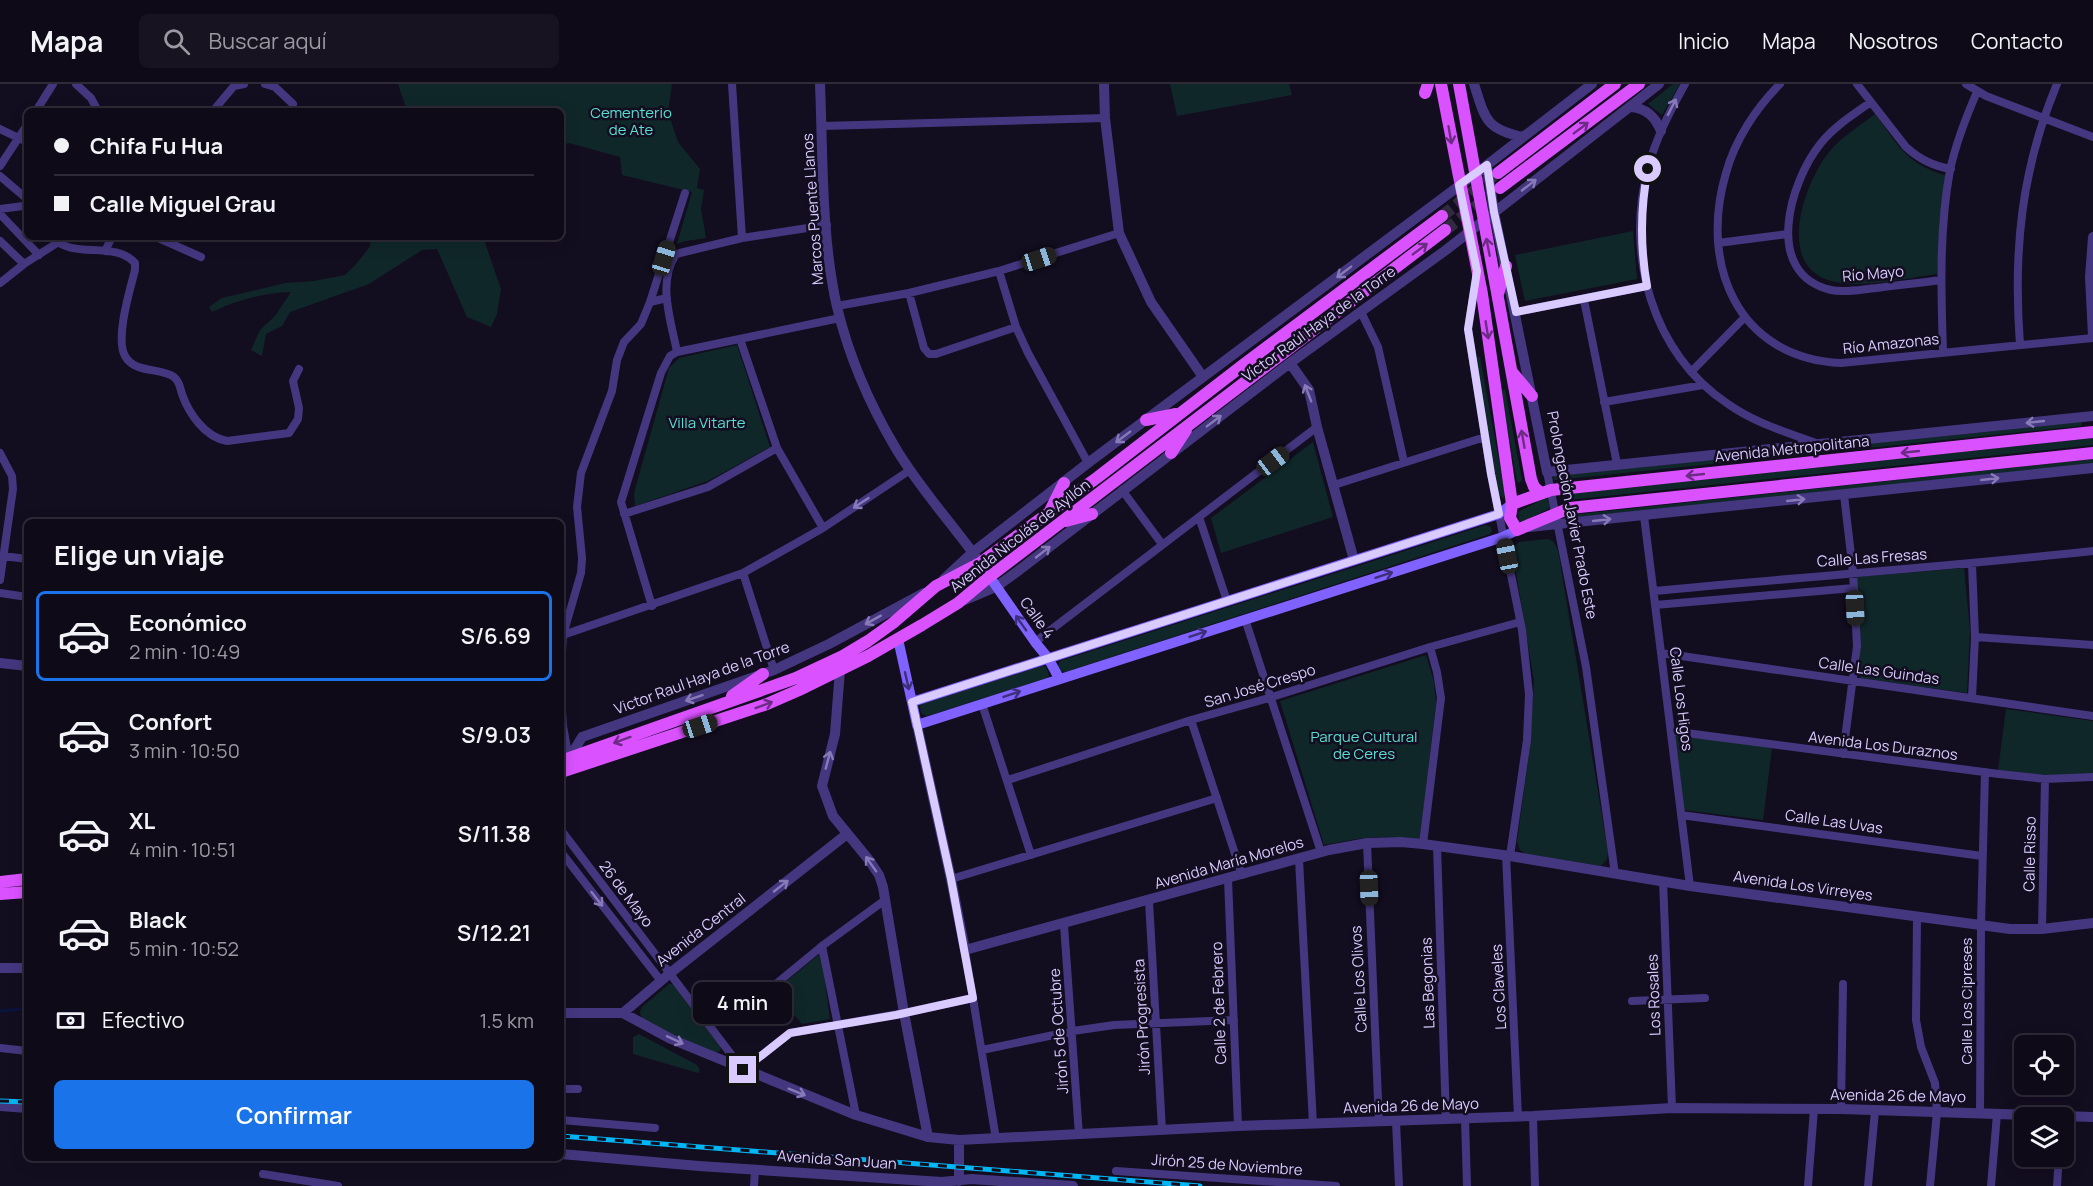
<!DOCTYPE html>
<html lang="es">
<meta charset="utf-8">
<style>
:root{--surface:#0e0a18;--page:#171321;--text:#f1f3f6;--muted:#9b9aa2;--line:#2e2b37;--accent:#1a73e8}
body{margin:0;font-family:Manrope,sans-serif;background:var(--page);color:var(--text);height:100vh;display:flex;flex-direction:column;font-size:22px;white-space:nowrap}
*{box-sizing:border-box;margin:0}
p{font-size:20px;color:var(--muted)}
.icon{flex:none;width:33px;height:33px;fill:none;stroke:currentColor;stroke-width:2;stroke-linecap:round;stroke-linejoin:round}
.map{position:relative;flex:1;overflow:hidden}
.panel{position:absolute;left:24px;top:435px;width:540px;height:642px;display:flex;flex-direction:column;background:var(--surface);border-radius:9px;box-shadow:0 3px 15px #0003,0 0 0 2px var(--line)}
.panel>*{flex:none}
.guide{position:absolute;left:24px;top:24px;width:540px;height:132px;border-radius:9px;box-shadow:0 3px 15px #0003,0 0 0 2px var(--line);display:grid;align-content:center;height:132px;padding:0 30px;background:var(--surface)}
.fabs{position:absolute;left:2014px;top:951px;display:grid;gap:12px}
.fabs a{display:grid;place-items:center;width:60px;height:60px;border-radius:9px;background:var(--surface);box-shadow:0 3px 15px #0003,0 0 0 2px var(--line);font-size:30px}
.end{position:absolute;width:27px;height:27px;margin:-14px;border:8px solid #d9cbff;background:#111;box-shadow:0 0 0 3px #111}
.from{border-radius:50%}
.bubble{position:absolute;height:42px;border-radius:9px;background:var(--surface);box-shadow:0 3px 15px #0003,0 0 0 2px var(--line);font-size:20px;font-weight:600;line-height:42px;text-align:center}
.car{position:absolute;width:18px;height:36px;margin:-18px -9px;border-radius:8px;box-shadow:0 0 4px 2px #0007;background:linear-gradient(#222 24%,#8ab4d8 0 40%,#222 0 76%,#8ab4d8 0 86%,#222 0)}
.guide b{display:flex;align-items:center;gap:21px;height:57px;font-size:22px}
.guide b+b{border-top:2px solid var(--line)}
.guide i{width:15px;height:15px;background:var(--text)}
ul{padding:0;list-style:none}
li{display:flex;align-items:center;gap:18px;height:90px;margin:0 12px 9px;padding:0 18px;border:3px solid transparent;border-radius:9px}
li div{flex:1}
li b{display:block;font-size:22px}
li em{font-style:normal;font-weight:600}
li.selected{border-color:var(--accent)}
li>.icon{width:54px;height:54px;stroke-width:1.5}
h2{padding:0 30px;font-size:27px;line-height:72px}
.pay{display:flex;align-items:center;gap:15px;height:66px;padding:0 30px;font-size:22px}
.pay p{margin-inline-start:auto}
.primary-button{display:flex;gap:12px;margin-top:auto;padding:12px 30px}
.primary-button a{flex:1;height:69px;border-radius:9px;background:var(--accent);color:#fff;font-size:24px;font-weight:600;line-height:69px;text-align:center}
header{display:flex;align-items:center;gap:36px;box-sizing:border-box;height:84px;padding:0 30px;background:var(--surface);border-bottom:2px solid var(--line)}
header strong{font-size:28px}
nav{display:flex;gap:33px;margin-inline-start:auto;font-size:21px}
.search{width:420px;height:54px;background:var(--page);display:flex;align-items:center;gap:15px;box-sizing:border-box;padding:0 21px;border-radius:9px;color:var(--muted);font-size:22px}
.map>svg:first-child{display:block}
.green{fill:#10272a}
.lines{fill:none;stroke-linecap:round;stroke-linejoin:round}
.stream{stroke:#09133d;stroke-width:3}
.primary-tunnel{stroke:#312a41;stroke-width:12;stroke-dasharray:12 6;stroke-linecap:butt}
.minor{stroke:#45377f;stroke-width:8}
.tertiary{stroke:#45377f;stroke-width:10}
.secondary{stroke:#7f62ff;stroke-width:10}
.primary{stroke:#da52ff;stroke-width:12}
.rail-casing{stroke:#00b7f6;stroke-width:5}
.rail{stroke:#130d20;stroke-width:3;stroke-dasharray:9;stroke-linecap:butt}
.oneway{stroke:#887ab9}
.oneway2{stroke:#6d2c84}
.oneway3{stroke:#3e2f79}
.route{stroke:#d9cbff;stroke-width:8}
.labels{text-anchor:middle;stroke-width:5;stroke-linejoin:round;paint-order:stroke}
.park-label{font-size:15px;fill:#58dfd2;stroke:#130d20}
.street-label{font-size:15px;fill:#d9cbff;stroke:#130d20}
</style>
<header>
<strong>Mapa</strong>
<div class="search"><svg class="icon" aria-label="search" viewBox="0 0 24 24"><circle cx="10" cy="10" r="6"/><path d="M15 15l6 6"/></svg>Buscar aquí</div>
<nav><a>Inicio</a><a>Mapa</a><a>Nosotros</a><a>Contacto</a></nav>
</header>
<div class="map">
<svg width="2093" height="1102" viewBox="0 0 2093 1102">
<rect width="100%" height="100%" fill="#130d20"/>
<path class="green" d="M398 0H672L668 28 678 58 700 85 697 104 704 106 701 125 706 154 686 157 677 160 692 108 622 91 620 73 569 59 561 61V27H407Z
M1170 0H1289L1292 11 1177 32Z
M1673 0H1680L1662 31 1648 20Z
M1875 30C1899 62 1906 80 1947 92L1937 190C1906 194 1857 206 1828 196 1778 179 1803 106 1824 75 1836 56 1857 44 1875 30Z
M1633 147 1637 195 1525 217 1515 171Z
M371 153H483L501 205 497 230 491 243 467 233 437 165 422 166 369 200 290 228 282 242 266 250 262 272 251 266 260 246 275 232 291 208C264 209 236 216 212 228L209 223 222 214 285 199 314 197 345 191 358 178 370 162Z
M737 261 770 363 708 397 635 422 634 409 669 284 679 274Z
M1480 273 1505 410 1503 415 1499 410 1473 274Z
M1505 305 1522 396 1519 399 1517 398 1501 306Z
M2082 338 2081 342 1556 396 1553 395 1554 392Z
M2093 354V361L1568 416 1565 414V410Z
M1313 358 1333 433 1221 469 1211 434Z
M2093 375V380L1569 434V433L1570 431Z
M1545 414 1548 415 1550 424 1522 438 1519 437 1518 428Z
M1486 441 1491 443 1492 447 1490 450 1065 588 1060 587 1058 582 1060 577Z
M1547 455 1553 457 1558 466 1608 768 1607 775 1601 782 1526 770 1520 766 1517 758 1529 670 1534 597 1512 464 1519 458Z
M1964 484 1970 546 1967 609 1860 594V544L1856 493Z
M1426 571 1434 598 1436 618 1420 755C1384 750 1359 754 1324 761L1280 617Z
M1042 582 1046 583 1049 591 1047 594 927 632 921 629 920 622 922 620Z
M2006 625 2093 637V689L2045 692 1998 686Z
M1677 651 1772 664 1763 736 1684 726 1675 653Z
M821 869 830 935 802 940 778 913 777 905Z
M669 900H674L722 962 720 967 711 970 642 936 640 928 642 923Z
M639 950 697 981 700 986 698 989 633 970V953Z"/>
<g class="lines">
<path class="stream" d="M0 927 26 925"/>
<path class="primary-tunnel" d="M1442 132 1497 89
M1445 146 1487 114"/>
<path class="minor" d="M76 0 91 14 98 27
M265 0 275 3 293 20
M732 0 742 154
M1685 0C1670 27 1656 54 1648 84 1625 170 1652 270 1728 320 1755 339 1786 348 1816 359
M1780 0C1756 24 1735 56 1726 89 1699 180 1737 274 1841 279L2093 254
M1857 0 1906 63C1919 75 1932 82 1951 85
M1966 0 1986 12 2093 53
M1871 18C1854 30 1835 42 1821 59 1790 97 1762 190 1831 206 1846 209 1862 205 1877 204 1898 201 1919 199 1941 196
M36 27 53 0
M213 27 234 2 244 0
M822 42 1105 34
M0 45 27 58
M0 82 27 41
M0 92 27 115
M0 125 23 122 27 124
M0 130 39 171
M52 153C72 176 114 156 135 179V186C130 206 115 254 125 272 135 290 160 283 174 293 180 298 180 304 182 310 189 330 205 353 227 357L289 349 298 335 299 324 293 297 299 285
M156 153 201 173
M0 157 24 180
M1718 159 1788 150
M105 167 111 155 107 153
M999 187 1016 243 1028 269 1088 379
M1476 196 1468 245 1491 390 1522 546 1529 610 1527 656 1510 772
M0 199 24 180 57 159
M909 209 924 264 929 270H936L1016 243
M1584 216 1617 380
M650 218 685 109
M837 222 909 209 999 187 1119 149
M1361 228 1378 263 1404 378
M1516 228 1647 202
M740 255 777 364 823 444
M2020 261C2013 168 2021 86 2057 0
M677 268C671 237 657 198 676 170L742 154 827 141
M1943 268C1941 207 1939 146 1950 86 1956 59 1966 33 1977 8
M1691 288 1745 233
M1604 318 1703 301
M0 369 12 392 13 405 0 496
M1547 388 1586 583 1615 790
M1334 401 1485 353
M1122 406 1162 460
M624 430 708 403 777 364
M1644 432 1690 802
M1199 433 1227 517
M3 472 27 475
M1972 480 1975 553 1972 614
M743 489 774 586
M1654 507C1800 493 1947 483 2093 467
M0 509 27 513
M1655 521 1854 504
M652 522 621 418 661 289 670 272 677 268 840 234
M1245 535 1321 768
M563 551 743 489 823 444 910 386
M1975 553 2093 561
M1035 558 1317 343
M1661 569 2093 632
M561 584 563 551 581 489 582 474 577 423 581 389 612 307 617 276 624 258 641 240 650 218 667 214
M561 612 563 642 569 675
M982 620 1031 771
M1191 636 1242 791
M1671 647 1999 690 2045 695 2093 693
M1843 670 1857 562 1853 488 1844 411
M1008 696 1191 636 1272 613 1430 563 1520 538
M1681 731 1982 772
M561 746 743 986 790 949 904 929 973 914
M1367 759 1379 1038
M1423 760 1441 614 1437 588 1430 563
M1437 762 1446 1036
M561 768 661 897
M1506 771 1518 1033
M1299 775 1313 1040
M951 795 1217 714
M1228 795 1238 1042
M1663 797 1672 1024
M1149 817 1162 1046
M1917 833 1916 936 1921 963 1935 999 1937 1028 1930 1102
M1064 841 1079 1051
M2042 845 2045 695
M822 862 856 1031
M965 866 996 1055
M771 904 822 862 885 816
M1632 917 1705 914
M0 964 27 967
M982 966 1073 947 1114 941 1234 936
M561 1005H578
M1841 1025 1843 900
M1980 1030 1981 841 1985 688
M1533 1032 1535 1102
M1465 1035 1467 1102
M561 1036 655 1044
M1396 1038 1399 1102
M1116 1087 1336 1102
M263 1090 338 1102
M754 1102 755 1086
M1808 1102 1814 1025
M1868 1102 1875 1027
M1991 1102 1997 1030
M2057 1102 2059 1072"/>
<path class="tertiary" d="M820 0C823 72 821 153 837 223 849 273 869 319 895 363 918 402 949 436 976 473
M1104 0 1105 34 1119 149 1151 218 1203 293
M1474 0C1485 34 1485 45 1523 53
M1630 23C1646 24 1655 32 1661 47
M1487 81 1494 128 1547 388 2093 332
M2093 153 2090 193 2093 252
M1290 279 1309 306 1317 343 1354 476
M1529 443 2093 384
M944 495 972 469 1088 379 1487 81 1592 0
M965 516 996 503 1018 487 1290 279 1446 166 1659 0
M0 579 27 582
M840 586 835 650 822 702 833 732 869 776 879 791 883 803 904 929 928 1053
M917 641 951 795 965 866 1329 766 1367 759 1401 758 1423 760 1510 772 1690 802 2010 845H2042L2093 839
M569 675 582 653 774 586 829 560 924 509
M0 884H27
M561 929H623L669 890 847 750
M623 929 671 955 856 1031 928 1053 959 1056 1238 1042 1533 1032 1672 1024 1841 1025 2093 1033
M0 1022 27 1024
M561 1070 699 1082 942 1098 971 1095 1073 1102
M959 1097V1056"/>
<path class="secondary" d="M980 479 1035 558 1048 574 1059 594
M898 555 917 641 1503 453 1517 446
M912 618 1499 430 1512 420"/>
<path class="primary" d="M1441 0 1482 210 1512 420 1510 434 1517 446 1570 424 2093 369
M1459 0 1531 395 1534 403 1541 409
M1425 9 1428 0
M1498 89 1615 0
M1500 104 1639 0
M1498 210 1506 182
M1512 288 1532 312
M1146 336 1176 330
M1171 369 1186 346
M1512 420 1551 406 2093 348
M1051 425 1064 399
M1066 437 1092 430
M732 612 763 590
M561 677 796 594 843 572 868 557 893 539 936 502 980 479 1098 393 1243 281 1442 132
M561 688 767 620 799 606 868 572 922 541 958 519 989 493 1445 146
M0 798 27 795
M0 810 27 808"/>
<g class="rail-casing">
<path id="rail" d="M0 1017 27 1018
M561 1052 1200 1102"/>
</g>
<use href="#rail" class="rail"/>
</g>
<defs><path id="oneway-shaft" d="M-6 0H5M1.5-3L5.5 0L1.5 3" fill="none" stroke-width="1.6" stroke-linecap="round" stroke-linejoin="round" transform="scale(1.5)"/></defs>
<g class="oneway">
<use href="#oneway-shaft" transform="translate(1672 23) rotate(-63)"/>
<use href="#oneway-shaft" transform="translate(1529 101) rotate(-38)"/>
<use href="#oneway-shaft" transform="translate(1344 188) rotate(143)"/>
<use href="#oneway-shaft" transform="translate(1308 309) rotate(-111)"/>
<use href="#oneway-shaft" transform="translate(1214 337) rotate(-37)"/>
<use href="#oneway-shaft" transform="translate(2035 338) rotate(174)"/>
<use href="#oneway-shaft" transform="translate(1123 353) rotate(143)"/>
<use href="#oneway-shaft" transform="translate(1990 395) rotate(-6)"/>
<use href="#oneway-shaft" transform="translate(1796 416) rotate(-6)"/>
<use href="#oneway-shaft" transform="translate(861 419) rotate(147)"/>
<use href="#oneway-shaft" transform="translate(1602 436) rotate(-6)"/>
<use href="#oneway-shaft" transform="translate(1043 468) rotate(-38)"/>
<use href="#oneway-shaft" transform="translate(873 536) rotate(151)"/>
<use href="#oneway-shaft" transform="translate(694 614) rotate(161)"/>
<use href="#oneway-shaft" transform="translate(828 676) rotate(-75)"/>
<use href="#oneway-shaft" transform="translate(871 780) rotate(-125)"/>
<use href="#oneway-shaft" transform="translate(781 802) rotate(-38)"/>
<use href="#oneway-shaft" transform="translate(597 815) rotate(52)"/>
<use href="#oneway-shaft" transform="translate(675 956) rotate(25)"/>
<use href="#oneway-shaft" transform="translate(797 1008) rotate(22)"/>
</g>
<g class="oneway2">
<use href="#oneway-shaft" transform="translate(1581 44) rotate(-37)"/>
<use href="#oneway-shaft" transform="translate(1450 51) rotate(80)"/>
<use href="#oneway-shaft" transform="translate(1488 163) rotate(-101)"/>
<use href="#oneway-shaft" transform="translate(1420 165) rotate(-37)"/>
<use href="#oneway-shaft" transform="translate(1487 246) rotate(81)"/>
<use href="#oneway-shaft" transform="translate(1523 355) rotate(-100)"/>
<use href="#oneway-shaft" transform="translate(1910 368) rotate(174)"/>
<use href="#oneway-shaft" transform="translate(1695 391) rotate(174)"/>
<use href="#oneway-shaft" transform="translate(764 621) rotate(-20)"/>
<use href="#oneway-shaft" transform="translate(622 656) rotate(160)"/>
</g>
<g class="oneway3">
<use href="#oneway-shaft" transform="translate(1384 491) rotate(-18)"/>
<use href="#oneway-shaft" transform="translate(1021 539) rotate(-125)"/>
<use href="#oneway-shaft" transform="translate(1198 550) rotate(-18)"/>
<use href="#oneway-shaft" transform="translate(907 597) rotate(77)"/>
<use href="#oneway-shaft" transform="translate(1012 610) rotate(-19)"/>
</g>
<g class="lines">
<path class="route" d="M743 986 790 949 896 931 973 914 951 795 912 618 1499 430 1491 390 1468 245 1477 187 1459 101 1487 81 1494 128 1516 228 1647 202C1640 162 1640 125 1648 85"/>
</g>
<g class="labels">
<g class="park-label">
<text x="631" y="34">Cementerio<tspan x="631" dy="17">de Ate</tspan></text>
<text x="707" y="344">Villa Vitarte</text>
<text x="1364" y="658">Parque Cultural<tspan x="1364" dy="17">de Ceres</tspan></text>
</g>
<g class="street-label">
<text transform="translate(813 125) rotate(-94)" y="5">Marcos Puente Llanos</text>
<text transform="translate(1873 190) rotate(-5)" y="5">Río Mayo</text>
<text transform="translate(1319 240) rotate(-36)" y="5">Víctor Raúl Haya de la Torre</text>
<text transform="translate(1891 260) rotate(-6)" y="5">Río Amazonas</text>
<text transform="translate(1792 365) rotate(-6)" y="5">Avenida Metropolitana</text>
<text transform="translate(1572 431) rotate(79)" y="5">Prolongación Javier Prado Este</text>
<text transform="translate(1020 452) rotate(-38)" y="5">Avenida Nicolás de Ayllón</text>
<text transform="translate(1872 474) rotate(-4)" y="5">Calle Las Fresas</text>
<text transform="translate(1037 534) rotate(54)" y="5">Calle 4</text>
<text transform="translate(1879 587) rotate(8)" y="5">Calle Las Guindas</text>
<text transform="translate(702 594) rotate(-20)" y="5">Victor Raul Haya de la Torre</text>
<text transform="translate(1260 602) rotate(-17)" y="5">San José Crespo</text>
<text transform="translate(1681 615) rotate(83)" y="5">Calle Los Higos</text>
<text transform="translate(1883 662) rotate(7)" y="5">Avenida Los Duraznos</text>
<text transform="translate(1834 738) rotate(8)" y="5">Calle Las Uvas</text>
<text transform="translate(2030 770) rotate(-89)" y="5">Calle Risso</text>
<text transform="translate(1229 779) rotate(-16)" y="5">Avenida María Morelos</text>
<text transform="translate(1803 802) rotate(8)" y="5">Avenida Los Virreyes</text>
<text transform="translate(626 810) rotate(53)" y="5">26 de Mayo</text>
<text transform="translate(701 846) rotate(-38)" y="5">Avenida Central</text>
<text transform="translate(1359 895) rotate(-93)" y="5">Calle Los Olivos</text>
<text transform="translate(1428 899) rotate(-92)" y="5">Las Begonias</text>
<text transform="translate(1499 903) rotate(-93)" y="5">Los Claveles</text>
<text transform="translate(1654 911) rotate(-92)" y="5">Los Rosales</text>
<text transform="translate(1967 917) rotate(-90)" y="5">Calle Los Cipreses</text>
<text transform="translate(1219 919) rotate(-92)" y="5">Calle 2 de Febrero</text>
<text transform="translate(1142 933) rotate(-93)" y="5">Jirón Progresista</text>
<text transform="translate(1059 947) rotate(-94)" y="5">Jirón 5 de Octubre</text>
<text transform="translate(1898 1012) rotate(1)" y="5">Avenida 26 de Mayo</text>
<text transform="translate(1411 1022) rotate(-2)" y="5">Avenida 26 de Mayo</text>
<text transform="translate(837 1076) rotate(4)" y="5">Avenida San Juan</text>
<text transform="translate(1227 1081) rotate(4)" y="5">Jirón 25 de Noviembre</text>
</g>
</g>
</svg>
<div class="fabs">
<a><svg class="icon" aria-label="locate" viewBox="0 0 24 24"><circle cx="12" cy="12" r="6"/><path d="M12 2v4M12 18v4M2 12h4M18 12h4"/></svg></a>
<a><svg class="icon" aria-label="layers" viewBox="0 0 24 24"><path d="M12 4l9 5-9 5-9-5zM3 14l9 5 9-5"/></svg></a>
</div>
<i class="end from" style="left:1648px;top:85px"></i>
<i class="end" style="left:743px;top:986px"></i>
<div class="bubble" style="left:693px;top:898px;width:99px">4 min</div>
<i class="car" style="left:664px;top:174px;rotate:17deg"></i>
<i class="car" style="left:1039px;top:175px;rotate:72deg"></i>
<i class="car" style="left:1273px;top:377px;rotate:53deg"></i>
<i class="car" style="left:1507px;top:472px;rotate:349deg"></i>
<i class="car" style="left:1855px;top:524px;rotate:177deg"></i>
<i class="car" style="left:700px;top:642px;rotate:72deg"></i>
<i class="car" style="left:1369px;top:804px;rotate:178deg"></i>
<div class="guide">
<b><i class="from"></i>Chifa Fu Hua</b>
<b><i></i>Calle Miguel Grau</b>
</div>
<section class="panel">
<h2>Elige un viaje</h2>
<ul>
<li class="selected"><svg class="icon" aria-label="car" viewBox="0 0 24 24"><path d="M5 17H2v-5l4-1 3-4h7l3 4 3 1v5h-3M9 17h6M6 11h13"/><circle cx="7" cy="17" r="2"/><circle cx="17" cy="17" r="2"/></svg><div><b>Económico</b><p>2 min · 10:49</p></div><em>S/6.69</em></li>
<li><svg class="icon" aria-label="car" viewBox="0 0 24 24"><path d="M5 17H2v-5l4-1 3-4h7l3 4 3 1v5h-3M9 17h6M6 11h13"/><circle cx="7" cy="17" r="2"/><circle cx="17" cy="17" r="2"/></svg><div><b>Confort</b><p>3 min · 10:50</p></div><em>S/9.03</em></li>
<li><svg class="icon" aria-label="car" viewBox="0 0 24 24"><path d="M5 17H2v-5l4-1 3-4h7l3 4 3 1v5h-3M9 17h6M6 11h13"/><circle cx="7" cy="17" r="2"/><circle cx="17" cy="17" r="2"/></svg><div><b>XL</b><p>4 min · 10:51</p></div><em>S/11.38</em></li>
<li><svg class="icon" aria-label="car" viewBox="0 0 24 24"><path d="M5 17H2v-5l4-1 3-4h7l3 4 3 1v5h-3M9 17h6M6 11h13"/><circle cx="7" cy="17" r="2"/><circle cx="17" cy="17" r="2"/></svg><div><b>Black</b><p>5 min · 10:52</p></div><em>S/12.21</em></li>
</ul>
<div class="pay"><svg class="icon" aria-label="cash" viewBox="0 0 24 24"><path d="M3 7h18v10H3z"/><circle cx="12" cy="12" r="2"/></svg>Efectivo<p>1.5 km</p></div>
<div class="primary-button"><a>Confirmar</a></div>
</section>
</div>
